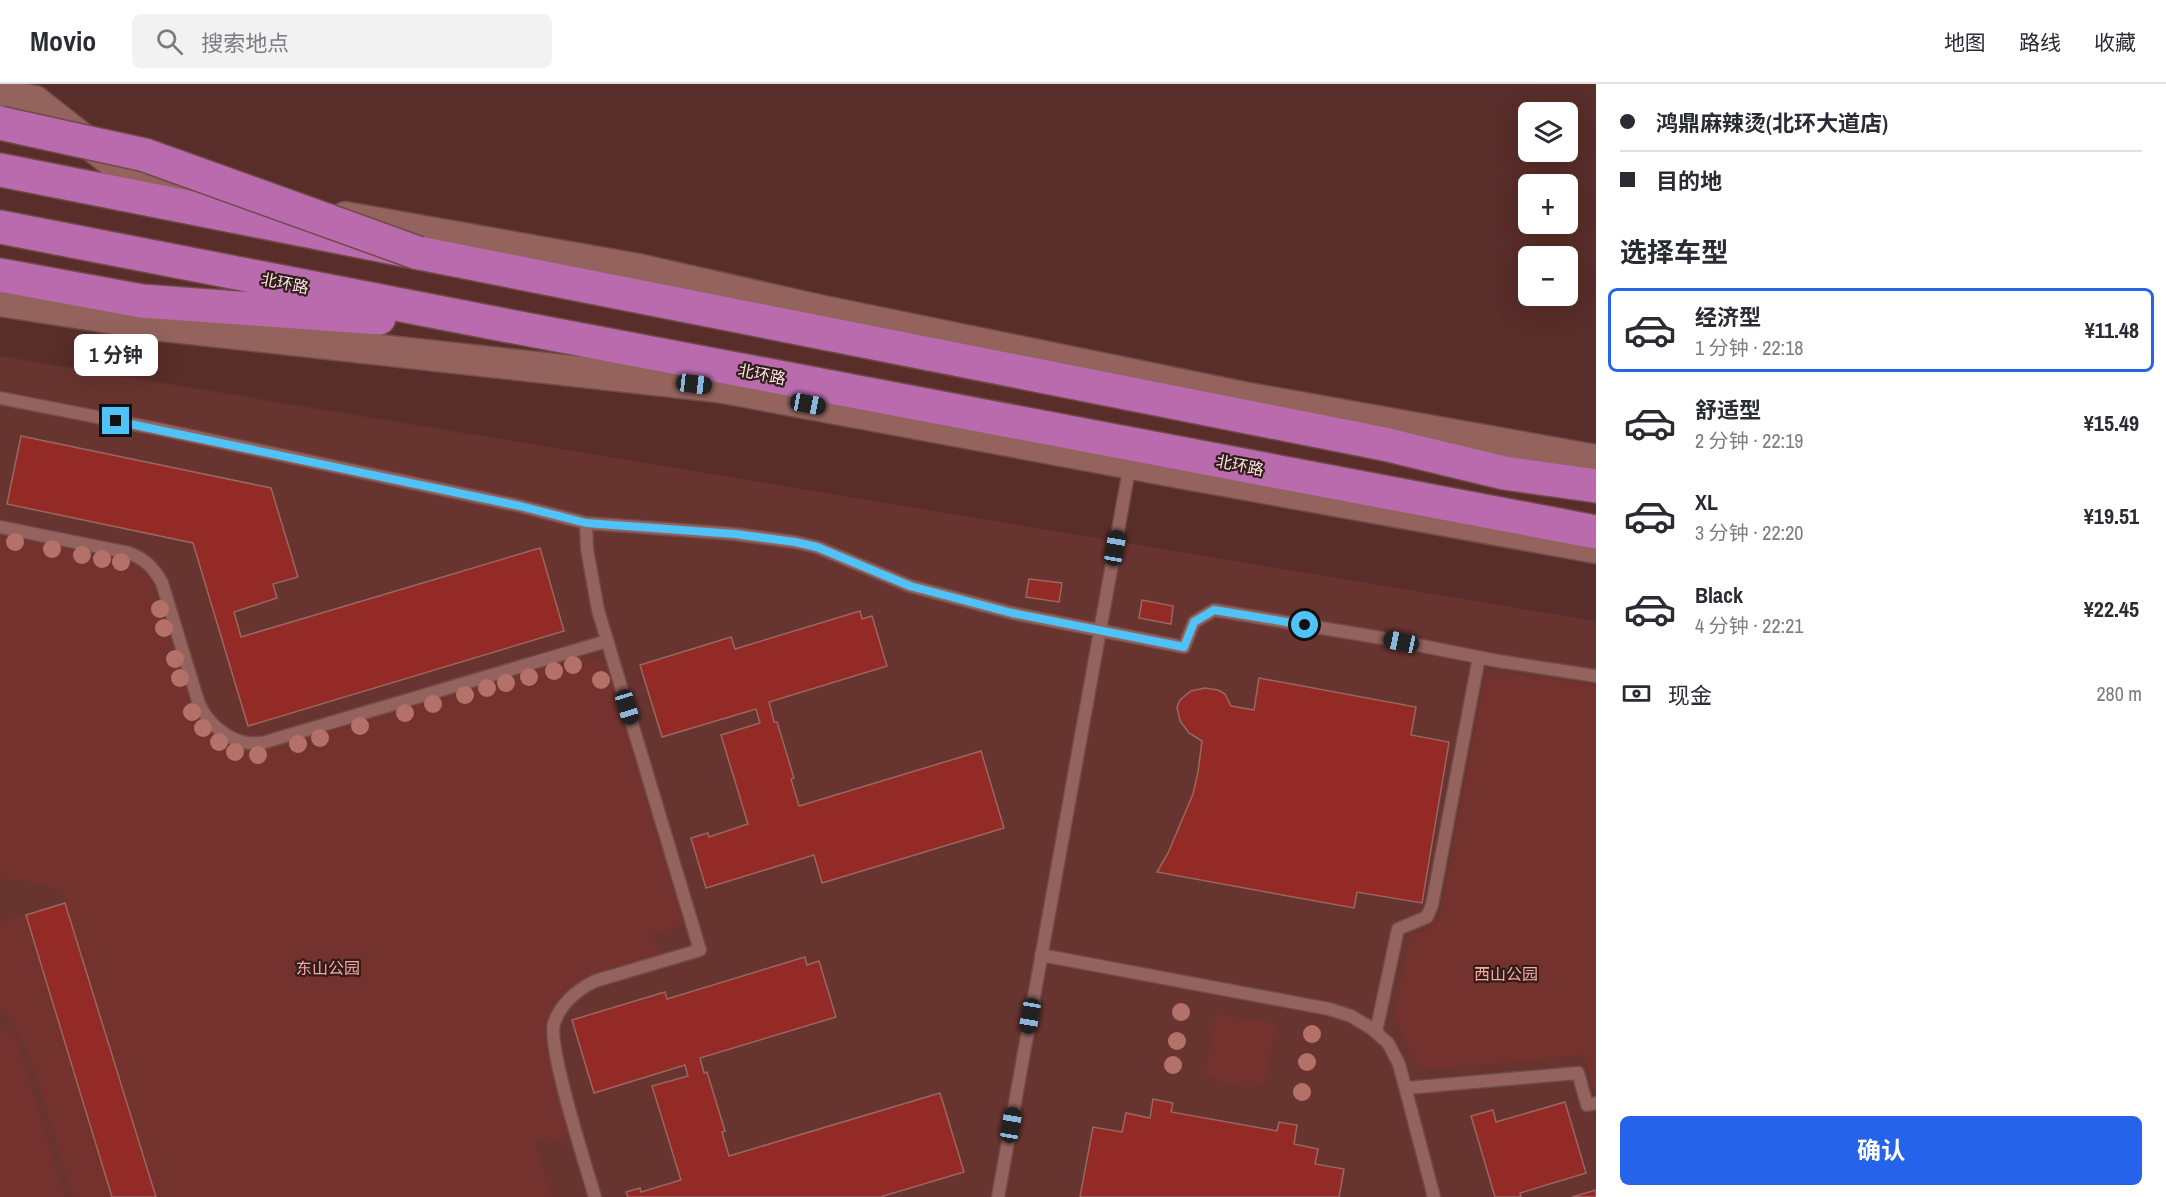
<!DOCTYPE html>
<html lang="zh">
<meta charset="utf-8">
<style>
:root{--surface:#fff;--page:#f2f2f3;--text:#2b2b33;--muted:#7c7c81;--line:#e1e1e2;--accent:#2563eb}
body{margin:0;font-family:"Archivo Narrow","Noto Sans SC",sans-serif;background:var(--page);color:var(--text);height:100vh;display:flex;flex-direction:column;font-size:22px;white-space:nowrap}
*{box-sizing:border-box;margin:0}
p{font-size:20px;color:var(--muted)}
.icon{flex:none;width:33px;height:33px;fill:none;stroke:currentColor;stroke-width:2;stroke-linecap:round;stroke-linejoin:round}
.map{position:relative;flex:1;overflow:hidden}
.drawer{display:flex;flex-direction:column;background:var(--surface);width:570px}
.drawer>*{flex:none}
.guide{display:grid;align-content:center;height:132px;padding:0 24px;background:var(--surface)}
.fabs{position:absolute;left:1518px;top:18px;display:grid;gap:12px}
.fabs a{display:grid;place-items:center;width:60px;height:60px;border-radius:9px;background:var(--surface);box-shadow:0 6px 24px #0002;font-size:30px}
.end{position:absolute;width:27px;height:27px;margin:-14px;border:8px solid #4fc3f7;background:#111;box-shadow:0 0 0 3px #111}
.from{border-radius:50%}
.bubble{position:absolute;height:42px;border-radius:9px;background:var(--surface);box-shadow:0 6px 24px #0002;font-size:20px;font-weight:700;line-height:42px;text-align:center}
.car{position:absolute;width:18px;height:36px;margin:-18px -9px;border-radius:8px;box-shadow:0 0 4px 2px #0007;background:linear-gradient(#222 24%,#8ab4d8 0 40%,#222 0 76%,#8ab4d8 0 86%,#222 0)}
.guide b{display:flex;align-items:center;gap:21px;height:57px;font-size:22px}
.guide b+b{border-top:2px solid var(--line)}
.guide i{width:15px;height:15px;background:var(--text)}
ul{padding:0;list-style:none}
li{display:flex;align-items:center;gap:18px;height:84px;margin:0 12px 9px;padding:0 12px;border:3px solid transparent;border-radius:9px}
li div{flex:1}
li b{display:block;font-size:22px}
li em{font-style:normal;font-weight:700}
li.current{border-color:var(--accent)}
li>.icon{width:54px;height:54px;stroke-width:1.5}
h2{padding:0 24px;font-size:27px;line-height:72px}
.pay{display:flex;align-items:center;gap:15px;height:66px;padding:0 24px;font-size:22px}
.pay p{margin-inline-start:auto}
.action{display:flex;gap:12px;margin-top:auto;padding:12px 24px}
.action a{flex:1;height:69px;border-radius:9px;background:var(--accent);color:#fff;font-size:24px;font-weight:700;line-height:69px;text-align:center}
header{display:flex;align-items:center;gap:36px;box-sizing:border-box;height:84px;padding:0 30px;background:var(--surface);border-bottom:2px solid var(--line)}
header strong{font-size:28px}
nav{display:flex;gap:33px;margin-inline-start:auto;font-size:21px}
.search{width:420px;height:54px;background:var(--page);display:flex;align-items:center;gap:15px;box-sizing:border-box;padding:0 21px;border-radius:9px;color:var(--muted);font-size:22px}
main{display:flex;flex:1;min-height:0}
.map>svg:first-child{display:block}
.built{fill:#68342f}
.green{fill:#73322d}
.building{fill:#932a26;stroke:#996761;stroke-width:1.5}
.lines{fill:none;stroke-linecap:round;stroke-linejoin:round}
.service-casing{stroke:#6f4a47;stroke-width:15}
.tertiary-casing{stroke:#6f4a47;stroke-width:33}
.trunk-casing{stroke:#6f4a47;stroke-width:36}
.service{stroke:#94635d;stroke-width:12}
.tertiary{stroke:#94635d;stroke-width:30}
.trunk{stroke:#b96bae;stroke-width:33}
.trunk-bridge-casing{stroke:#6f4a47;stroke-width:36;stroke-linecap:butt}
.trunk-bridge{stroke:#b96bae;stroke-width:33}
.tree{fill:#b47169}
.route{stroke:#4fc3f7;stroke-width:8}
.labels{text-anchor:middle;stroke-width:4.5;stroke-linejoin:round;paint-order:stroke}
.street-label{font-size:16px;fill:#fce5e2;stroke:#311d1a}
.park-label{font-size:16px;fill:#fea89e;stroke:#311d1a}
</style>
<header>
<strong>Movio</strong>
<div class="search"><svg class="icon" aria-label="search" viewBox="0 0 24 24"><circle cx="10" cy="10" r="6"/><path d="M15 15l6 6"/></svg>搜索地点</div>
<nav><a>地图</a><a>路线</a><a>收藏</a></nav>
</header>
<main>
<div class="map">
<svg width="1596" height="1113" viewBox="0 0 1596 1113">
<rect width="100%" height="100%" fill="#592d29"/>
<path class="built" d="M0 272 1596 537V1113H0Z"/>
<path class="green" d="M0 450 139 480 151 492 179 583 201 638 215 652 239 665 265 664 573 574H589L609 579 689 839 653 850 660 874 594 895 551 940 571 1052 550 1059 549 1054 535 1058 552 1113H156L61 807 37 799 0 794Z
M1504 589 1596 601V1011L1583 971 1425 986C1412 980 1398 942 1395 927L1411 849C1427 850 1436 837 1441 824L1484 597 1496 590Z
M26 831 112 1113H73L29 970 14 943 0 925V838Z
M1216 930 1276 939 1265 1000C1246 1007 1222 1000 1205 990Z
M13 944 65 1113H0V948Z"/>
<path class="building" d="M21 352 271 404 298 493 273 500 277 514 234 528 241 553 540 464 564 547 248 642 193 459 7 420Z
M1029 495 1062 499 1059 518 1026 513Z
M1142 516 1173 522 1171 540 1139 534Z
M860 527 862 535 872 532 887 582 769 618 774 638H777L794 694 791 695 799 722 981 667 1004 744 822 799 814 771 706 804 691 754 708 749 709 753 748 740 721 651 760 639 756 625 662 653 640 581 731 553 735 565Z
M1259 594 1416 623 1411 651 1449 658 1422 819 1357 808 1354 824 1157 788 1168 769 1193 710 1198 688 1202 657 1189 649 1180 637 1177 623 1180 616 1191 607 1205 604 1218 606 1225 610 1231 622 1254 626Z
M65 819 156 1113H112L26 831Z
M805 873 807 881 819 877 836 933 700 974 704 989 707 988 725 1047 722 1048 729 1072 940 1009 964 1088 880 1113H628L626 1108 640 1104 641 1108 681 1096 652 1002 688 992 685 981 594 1009 572 936 665 908 667 915Z
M1153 1015 1173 1019 1171 1028 1277 1047 1279 1038 1297 1041 1294 1060 1318 1065 1315 1080 1344 1085 1339 1113H1080L1093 1043 1122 1048 1126 1029 1150 1034Z
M1565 1018 1586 1089 1520 1109 1521 1113H1495L1471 1032 1493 1026 1496 1038Z
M1596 1106V1113H1572Z"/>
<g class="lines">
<g class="service-casing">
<path id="service" d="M0 314 163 346 520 422 586 439 735 450 795 458 817 463 910 502 1012 529 1184 563 1194 538 1214 526 1382 554 1498 577 1596 592
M586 439 587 465 598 526 700 866 595 897C577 906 561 919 554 939 547 963 586 1082 595 1113
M0 443 129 469C145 475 154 484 162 499L199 620C207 637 223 653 243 658 248 660 256 659 262 659L607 557
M1041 871 1329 925 1351 932 1371 944 1388 959 1399 980 1434 1113
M1376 948 1398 845 1427 833 1432 821 1479 573
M1406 1004 1578 989 1587 1021 1596 1019
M998 1113 1130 380"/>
</g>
<g class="tertiary-casing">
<path id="tertiary" d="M0 10 35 17 115 80 168 97 203 104
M345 133 638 185 819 226 1243 313 1596 376
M0 217 154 241 718 303 1191 391 1596 464"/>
</g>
<g class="trunk-casing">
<path id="trunk" d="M0 86 1384 360 1504 389 1596 402
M0 143 504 241 1596 448
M0 191 142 217 379 234"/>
</g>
<use href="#service" class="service"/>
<use href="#tertiary" class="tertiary"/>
<use href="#trunk" class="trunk"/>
<g class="trunk-bridge-casing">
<path id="trunk-bridge" d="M0 39 145 71 418 169"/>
</g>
<use href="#trunk-bridge" class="trunk-bridge"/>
</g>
<g class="tree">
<circle cx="15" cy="458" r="9"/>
<circle cx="52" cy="465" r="9"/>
<circle cx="82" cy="471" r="9"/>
<circle cx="102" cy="475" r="9"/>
<circle cx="121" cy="478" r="9"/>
<circle cx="160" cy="525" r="9"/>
<circle cx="164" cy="544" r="9"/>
<circle cx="175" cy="575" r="9"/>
<circle cx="573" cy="581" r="9"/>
<circle cx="554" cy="587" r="9"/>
<circle cx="529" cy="593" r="9"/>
<circle cx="180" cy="594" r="9"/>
<circle cx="601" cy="596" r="9"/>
<circle cx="506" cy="599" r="9"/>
<circle cx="487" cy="604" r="9"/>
<circle cx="465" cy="611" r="9"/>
<circle cx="433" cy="620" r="9"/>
<circle cx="192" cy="628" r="9"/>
<circle cx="405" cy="629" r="9"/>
<circle cx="360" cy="642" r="9"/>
<circle cx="203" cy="644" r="9"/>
<circle cx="320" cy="654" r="9"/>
<circle cx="219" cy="658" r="9"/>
<circle cx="298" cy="660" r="9"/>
<circle cx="235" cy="668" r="9"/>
<circle cx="258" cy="671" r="9"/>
<circle cx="1181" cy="928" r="9"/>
<circle cx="1312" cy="950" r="9"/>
<circle cx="1177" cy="957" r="9"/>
<circle cx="1307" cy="978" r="9"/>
<circle cx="1173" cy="981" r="9"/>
<circle cx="1302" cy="1008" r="9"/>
</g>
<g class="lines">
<path class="route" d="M116 337 520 422 586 439 735 450 795 458 817 463 910 502 1012 529 1184 563 1194 538 1214 526 1305 541"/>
</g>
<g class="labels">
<g class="street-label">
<text transform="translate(285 199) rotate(11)" y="6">北环路</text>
<text transform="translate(762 290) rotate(11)" y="6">北环路</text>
<text transform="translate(1240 381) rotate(11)" y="6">北环路</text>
</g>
<g class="park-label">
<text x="328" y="890">东山公园</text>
<text x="1506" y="896">西山公园</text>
</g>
</g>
</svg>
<div class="fabs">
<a><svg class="icon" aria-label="layers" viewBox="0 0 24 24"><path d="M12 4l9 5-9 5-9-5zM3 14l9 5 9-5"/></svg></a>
<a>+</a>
<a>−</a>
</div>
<i class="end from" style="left:1305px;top:541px"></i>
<i class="end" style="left:116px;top:337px"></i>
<div class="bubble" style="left:74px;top:250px;width:84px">1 分钟</div>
<i class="car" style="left:694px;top:300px;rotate:97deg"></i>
<i class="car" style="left:808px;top:320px;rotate:101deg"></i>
<i class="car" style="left:1115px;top:464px;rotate:10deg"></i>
<i class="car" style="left:1401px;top:558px;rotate:282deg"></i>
<i class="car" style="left:627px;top:623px;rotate:163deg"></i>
<i class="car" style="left:1030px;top:932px;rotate:190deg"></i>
<i class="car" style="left:1011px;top:1041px;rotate:10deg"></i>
</div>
<section class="drawer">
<div class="guide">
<b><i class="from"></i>鸿鼎麻辣烫(北环大道店)</b>
<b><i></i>目的地</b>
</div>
<h2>选择车型</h2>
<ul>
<li class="current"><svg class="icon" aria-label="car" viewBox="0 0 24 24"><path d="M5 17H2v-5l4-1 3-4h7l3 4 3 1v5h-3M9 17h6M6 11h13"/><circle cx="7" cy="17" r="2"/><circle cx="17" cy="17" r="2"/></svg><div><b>经济型</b><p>1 分钟 · 22:18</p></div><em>¥11.48</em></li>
<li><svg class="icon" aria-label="car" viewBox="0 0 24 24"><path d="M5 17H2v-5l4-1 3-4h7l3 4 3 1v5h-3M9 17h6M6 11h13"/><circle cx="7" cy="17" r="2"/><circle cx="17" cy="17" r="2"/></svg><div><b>舒适型</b><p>2 分钟 · 22:19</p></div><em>¥15.49</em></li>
<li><svg class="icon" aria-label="car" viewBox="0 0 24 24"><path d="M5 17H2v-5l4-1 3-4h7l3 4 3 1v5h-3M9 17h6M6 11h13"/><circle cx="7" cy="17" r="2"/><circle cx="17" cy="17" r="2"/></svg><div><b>XL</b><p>3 分钟 · 22:20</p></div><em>¥19.51</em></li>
<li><svg class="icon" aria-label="car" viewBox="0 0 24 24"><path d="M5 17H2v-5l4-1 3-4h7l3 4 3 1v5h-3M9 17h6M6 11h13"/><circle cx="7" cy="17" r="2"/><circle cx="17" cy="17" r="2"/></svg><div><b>Black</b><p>4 分钟 · 22:21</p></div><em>¥22.45</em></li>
</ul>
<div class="pay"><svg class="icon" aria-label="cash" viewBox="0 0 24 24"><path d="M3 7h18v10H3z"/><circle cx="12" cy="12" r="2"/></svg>现金<p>280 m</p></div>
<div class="action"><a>确认</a></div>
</section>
</main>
